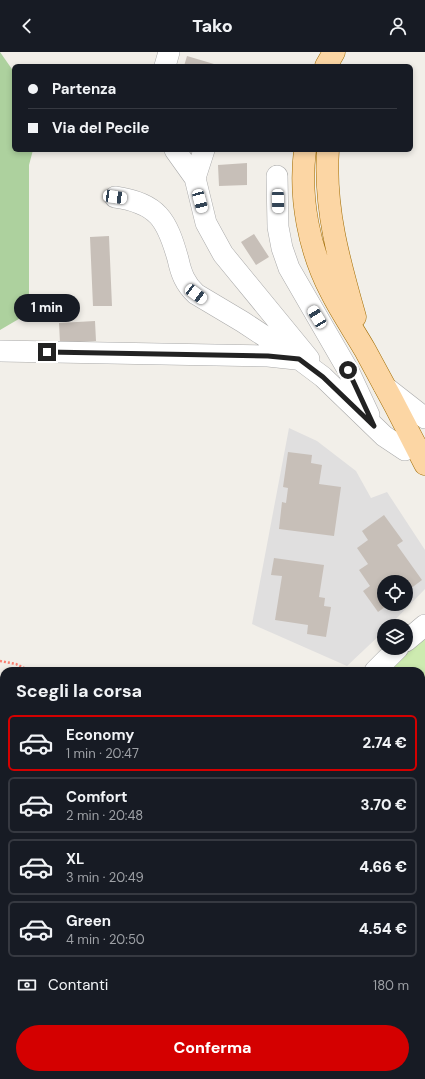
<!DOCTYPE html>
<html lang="it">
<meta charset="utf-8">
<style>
:root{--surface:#171b24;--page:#20242c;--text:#f1f3f6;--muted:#9ea1a6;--line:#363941;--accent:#d40000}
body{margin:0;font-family:"DM Sans",sans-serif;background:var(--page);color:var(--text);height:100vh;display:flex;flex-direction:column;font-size:15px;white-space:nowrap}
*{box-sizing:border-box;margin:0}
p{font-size:13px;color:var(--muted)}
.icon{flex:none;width:22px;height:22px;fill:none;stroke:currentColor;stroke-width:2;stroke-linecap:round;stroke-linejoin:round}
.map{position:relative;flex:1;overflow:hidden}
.sheet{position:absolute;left:0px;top:615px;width:425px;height:412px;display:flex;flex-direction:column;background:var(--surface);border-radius:12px 12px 0 0;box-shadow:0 2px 6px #0003}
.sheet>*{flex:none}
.hud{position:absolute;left:12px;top:12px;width:401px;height:88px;border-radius:6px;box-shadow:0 2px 6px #0003;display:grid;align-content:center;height:88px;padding:0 16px;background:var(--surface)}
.tools{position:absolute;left:377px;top:523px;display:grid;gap:8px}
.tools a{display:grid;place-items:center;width:36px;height:36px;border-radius:50%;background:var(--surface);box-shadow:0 2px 6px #0003;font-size:20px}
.end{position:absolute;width:18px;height:18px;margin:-9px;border:5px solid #222;background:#fff;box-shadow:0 0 0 2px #fff}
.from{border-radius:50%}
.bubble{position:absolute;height:28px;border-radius:14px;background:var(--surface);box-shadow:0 2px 6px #0003;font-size:13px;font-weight:800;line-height:28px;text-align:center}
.car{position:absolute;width:12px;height:24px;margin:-12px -6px;border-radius:5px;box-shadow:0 0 3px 1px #0007;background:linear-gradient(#fff 24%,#345 0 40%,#fff 0 76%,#345 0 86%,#fff 0)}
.hud b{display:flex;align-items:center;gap:14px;height:38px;font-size:15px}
.hud b+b{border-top:1px solid var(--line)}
.hud i{width:10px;height:10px;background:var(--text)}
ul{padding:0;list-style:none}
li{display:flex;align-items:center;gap:12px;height:56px;margin:0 8px 6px;padding:0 8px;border:2px solid var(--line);border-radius:6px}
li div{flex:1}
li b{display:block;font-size:15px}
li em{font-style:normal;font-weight:800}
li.on{border-color:var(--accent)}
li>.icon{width:36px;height:36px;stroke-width:1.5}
h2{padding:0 16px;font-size:18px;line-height:48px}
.pay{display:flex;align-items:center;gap:10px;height:44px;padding:0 16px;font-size:15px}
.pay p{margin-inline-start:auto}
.primary-button{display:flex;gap:8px;margin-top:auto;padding:8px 16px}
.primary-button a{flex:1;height:46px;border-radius:24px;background:var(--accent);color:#fff;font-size:16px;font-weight:800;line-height:46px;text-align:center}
header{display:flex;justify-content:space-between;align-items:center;height:52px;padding:0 16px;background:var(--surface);font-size:18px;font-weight:800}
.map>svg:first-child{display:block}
.residential{fill:#e0dfdf;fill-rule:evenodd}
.grass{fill:#cdebb0}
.forest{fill:#add19e}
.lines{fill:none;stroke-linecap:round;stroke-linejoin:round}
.stream{stroke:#aad3df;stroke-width:5}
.building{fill:#c7bfb8}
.minor-casing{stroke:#a9a9a9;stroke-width:22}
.major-casing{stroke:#a06b00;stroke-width:23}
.path{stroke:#fa8072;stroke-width:2.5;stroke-dasharray:2 2;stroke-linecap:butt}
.minor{stroke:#fff;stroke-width:21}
.major{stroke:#fcd6a4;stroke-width:22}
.route{stroke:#222;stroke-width:5}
</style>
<header><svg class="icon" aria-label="back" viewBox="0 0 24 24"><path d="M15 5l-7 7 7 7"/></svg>Tako<svg class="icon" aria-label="person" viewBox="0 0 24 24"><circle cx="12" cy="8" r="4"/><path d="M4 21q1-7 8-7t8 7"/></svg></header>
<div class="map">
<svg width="425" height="1027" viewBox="0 0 425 1027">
<rect width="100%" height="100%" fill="#f2efe9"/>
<path class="residential" d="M289 376 317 389 356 419 371 446 387 440 425 498V537L389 574H384V579L347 614 252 572ZM384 530H406V552H384Z"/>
<path class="grass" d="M425 584V1006L421 1005V619H384Z
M4 1018V1023H289L288 1027H0V1020Z"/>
<path class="forest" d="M0 0 14 20V98H33L29 113V261L0 278Z"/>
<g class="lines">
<path class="stream" d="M0 819 4 818"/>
</g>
<path class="building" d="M187 4 214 12 213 14H184Z
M247 111V133L219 134 218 113Z
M254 182 269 205 256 213 241 190Z
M109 184 112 254H93L90 185Z
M95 269 96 289 60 291 59 271Z
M288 400 312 403 311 411 322 413 319 432 341 435 334 484 279 477 282 450 286 451 288 436 283 435Z
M384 463 403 489 397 493 422 528 406 540V530H384V552H389L378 560 363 539 370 534 359 518 368 512 357 496 368 488 362 479Z
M274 506 324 513 319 545 325 546 324 554 331 555 326 585 307 582 308 573 275 568 282 524 271 523Z
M311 1023H413L416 1024V1027H311Z"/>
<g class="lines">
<g class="minor-casing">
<path id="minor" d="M165 14 169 0
M175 98 195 126 206 171 223 202 309 307
M277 124 278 175 282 196 289 216 348 318 369 363
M195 126 204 98
M115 145C158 151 167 168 178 207 181 221 185 232 196 242L243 270 299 307 323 325 384 384 405 398 416 393
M0 299 268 304 296 307
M384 334 425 366
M406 589 425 573
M375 619 398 596
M0 1007 4 1005"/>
</g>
<g class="major-casing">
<path id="major" d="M326 14 334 0
M305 98C299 146 309 198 331 240 341 260 354 279 365 298 386 336 406 374 425 412
M328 98C324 156 339 209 355 265"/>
</g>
<path class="path" d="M0 609 16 612 30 619"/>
<use href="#minor" class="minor"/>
<use href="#major" class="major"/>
</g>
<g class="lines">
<path class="route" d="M47 300 268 304 299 307 323 325 374 374 348 318"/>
</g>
</svg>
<div class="tools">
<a><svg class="icon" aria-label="locate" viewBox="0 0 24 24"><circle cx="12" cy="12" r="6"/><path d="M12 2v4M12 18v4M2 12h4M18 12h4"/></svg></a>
<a><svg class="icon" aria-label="layers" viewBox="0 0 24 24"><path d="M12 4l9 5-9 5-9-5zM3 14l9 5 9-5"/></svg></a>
</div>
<i class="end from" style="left:348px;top:318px"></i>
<i class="end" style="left:47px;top:300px"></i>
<div class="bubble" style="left:14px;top:242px;width:66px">1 min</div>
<i class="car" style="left:115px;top:145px;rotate:98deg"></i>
<i class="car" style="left:200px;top:149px;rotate:165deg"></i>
<i class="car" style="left:278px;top:149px;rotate:179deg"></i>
<i class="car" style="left:196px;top:242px;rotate:127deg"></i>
<i class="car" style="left:317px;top:265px;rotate:329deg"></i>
<div class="hud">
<b><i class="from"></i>Partenza</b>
<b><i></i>Via del Pecile</b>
</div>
<section class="sheet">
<h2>Scegli la corsa</h2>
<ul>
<li class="on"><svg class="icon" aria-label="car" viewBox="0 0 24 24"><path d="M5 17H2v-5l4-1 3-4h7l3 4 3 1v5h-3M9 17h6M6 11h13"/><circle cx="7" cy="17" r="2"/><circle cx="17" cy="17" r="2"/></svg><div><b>Economy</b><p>1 min · 20:47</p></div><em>2.74 €</em></li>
<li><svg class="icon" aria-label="car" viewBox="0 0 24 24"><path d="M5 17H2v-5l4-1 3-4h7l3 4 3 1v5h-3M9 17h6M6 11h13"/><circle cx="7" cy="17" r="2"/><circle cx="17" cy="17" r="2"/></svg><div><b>Comfort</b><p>2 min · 20:48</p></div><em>3.70 €</em></li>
<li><svg class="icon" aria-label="car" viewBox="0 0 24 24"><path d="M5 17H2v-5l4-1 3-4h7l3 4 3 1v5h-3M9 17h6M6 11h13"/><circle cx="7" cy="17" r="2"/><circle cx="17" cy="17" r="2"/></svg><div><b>XL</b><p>3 min · 20:49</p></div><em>4.66 €</em></li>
<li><svg class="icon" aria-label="car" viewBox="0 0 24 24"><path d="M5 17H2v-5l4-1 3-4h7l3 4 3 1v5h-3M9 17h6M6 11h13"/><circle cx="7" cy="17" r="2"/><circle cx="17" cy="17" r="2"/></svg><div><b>Green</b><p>4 min · 20:50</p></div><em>4.54 €</em></li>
</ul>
<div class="pay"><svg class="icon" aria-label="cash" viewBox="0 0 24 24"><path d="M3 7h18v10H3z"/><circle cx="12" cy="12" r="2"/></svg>Contanti<p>180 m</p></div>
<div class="primary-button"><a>Conferma</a></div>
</section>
</div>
